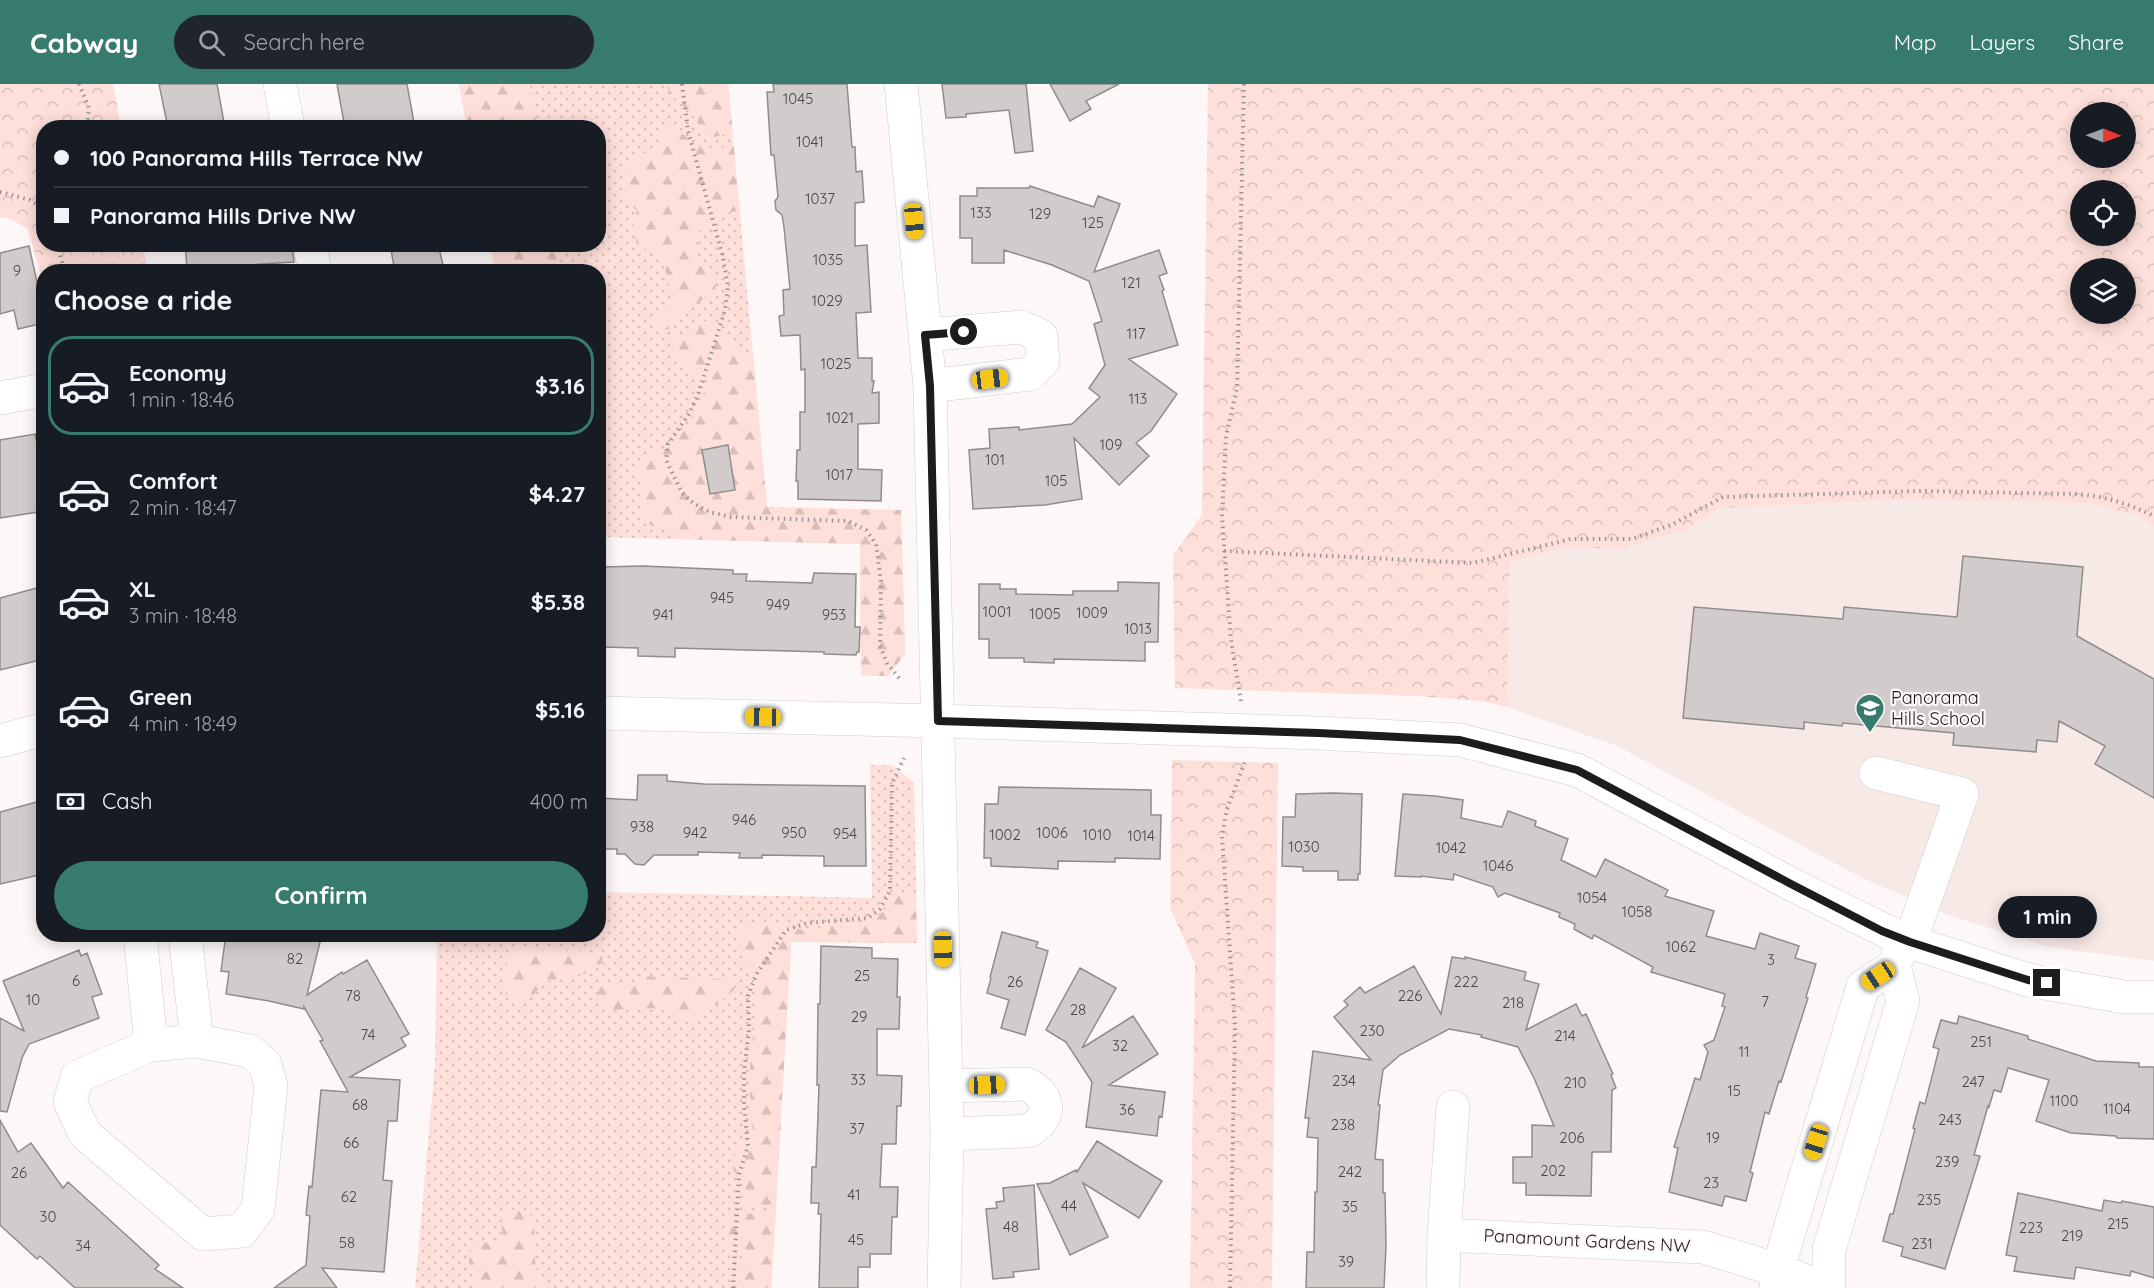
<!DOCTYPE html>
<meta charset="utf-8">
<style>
:root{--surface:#171b24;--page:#20242c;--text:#f1f3f6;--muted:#9ea1a6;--line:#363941;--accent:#377b6e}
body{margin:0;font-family:Quicksand,sans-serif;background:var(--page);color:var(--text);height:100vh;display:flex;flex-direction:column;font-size:22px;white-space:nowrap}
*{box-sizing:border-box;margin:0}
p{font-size:20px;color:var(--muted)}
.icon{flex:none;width:33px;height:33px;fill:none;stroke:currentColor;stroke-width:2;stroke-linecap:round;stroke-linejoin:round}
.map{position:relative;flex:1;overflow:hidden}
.panel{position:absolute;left:36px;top:180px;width:570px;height:678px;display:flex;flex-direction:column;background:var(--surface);border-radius:24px;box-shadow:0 3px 15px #0003}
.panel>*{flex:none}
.top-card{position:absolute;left:36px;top:36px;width:570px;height:132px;border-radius:24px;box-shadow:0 3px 15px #0003;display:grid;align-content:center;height:132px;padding:0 18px;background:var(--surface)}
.needle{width:39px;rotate:91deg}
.controls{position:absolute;left:2070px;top:18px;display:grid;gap:12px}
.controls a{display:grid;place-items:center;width:66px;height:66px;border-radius:50%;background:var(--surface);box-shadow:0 3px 15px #0003;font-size:30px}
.end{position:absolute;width:27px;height:27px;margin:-14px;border:8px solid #1d1b1b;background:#fff;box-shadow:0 0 0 3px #fff}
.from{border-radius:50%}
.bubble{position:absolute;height:42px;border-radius:21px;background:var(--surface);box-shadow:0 3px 15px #0003;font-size:20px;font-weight:700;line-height:42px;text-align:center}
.car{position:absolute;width:18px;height:36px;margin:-18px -9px;border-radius:8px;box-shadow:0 0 4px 2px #0007;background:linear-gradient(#f5c518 24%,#345 0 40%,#f5c518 0 76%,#345 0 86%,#f5c518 0)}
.top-card b{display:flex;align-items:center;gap:21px;height:57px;font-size:22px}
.top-card b+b{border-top:2px solid var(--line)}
.top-card i{width:15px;height:15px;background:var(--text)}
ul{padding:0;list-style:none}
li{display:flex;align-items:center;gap:18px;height:99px;margin:0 12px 9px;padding:0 6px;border:3px solid transparent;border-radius:24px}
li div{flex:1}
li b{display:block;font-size:22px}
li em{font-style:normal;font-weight:700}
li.current{border-color:var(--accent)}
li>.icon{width:54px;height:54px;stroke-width:1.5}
h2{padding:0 18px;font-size:27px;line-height:72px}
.pay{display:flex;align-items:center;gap:15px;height:66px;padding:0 18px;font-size:22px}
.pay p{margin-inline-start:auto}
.primary-button{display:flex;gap:12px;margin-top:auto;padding:12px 18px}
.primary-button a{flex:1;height:69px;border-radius:36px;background:var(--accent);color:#fff;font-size:24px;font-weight:700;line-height:69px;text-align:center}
header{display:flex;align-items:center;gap:36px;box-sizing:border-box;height:84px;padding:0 30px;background:var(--accent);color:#fff}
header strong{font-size:28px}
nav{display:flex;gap:33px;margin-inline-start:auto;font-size:21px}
.search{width:420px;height:54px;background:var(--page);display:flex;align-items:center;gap:15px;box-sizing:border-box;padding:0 21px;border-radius:33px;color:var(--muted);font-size:22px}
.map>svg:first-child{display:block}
.built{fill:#f7e9e6}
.grass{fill:url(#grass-dots)}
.forest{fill:url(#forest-firs)}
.park{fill:url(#park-crowns);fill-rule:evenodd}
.building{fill:#d1cccb;stroke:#908c8b;stroke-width:1.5}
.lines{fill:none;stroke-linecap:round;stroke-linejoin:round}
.minor-casing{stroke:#d0cccb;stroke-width:34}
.path{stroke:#999595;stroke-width:4;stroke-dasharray:1.5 4.5;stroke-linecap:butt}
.minor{stroke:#fff;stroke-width:33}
.route{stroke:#1d1b1b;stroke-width:8}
.labels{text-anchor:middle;stroke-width:4.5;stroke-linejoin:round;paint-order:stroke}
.number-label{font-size:15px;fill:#4a4747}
.poi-label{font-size:18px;fill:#1d1b1b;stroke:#fdf8f7;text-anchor:start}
.street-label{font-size:18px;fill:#1d1b1b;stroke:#fdf8f7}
</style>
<header>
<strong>Cabway</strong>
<div class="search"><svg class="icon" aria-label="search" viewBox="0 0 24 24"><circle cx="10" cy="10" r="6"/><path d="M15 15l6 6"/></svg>Search here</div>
<nav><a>Map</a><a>Layers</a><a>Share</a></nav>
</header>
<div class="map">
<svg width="2154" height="1204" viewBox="0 0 2154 1204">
<defs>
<pattern id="grass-dots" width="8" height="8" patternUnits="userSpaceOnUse" patternTransform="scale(1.5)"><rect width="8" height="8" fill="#fedfd9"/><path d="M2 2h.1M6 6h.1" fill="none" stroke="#d9bfba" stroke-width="1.8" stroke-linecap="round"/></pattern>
<pattern id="forest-firs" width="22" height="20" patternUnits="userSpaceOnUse" patternTransform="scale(1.5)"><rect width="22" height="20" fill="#fedfd9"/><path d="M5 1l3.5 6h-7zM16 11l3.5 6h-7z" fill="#d9bfba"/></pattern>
<pattern id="park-crowns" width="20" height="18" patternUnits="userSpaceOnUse" patternTransform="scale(1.5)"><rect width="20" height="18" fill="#fedfd9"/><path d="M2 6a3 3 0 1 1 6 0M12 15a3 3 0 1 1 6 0" fill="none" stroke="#d9bfba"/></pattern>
</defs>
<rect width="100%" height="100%" fill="#fdf8f7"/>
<path class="built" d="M1908 416 2090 419 2138 432 2154 443V877L2048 863 1951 832 1862 794 1617 662 1507 623 1510 478 1566 463 1621 465 1687 445 1721 424Z"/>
<path class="grass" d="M459 0H728L767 423 901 426 905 570 888 592H861L860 460 599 453 598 188 495 187 490 161 598 160V44L467 43Z
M870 681H891L914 698 917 859 791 858 771 1204H415L435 980 437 851 598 850 599 808 872 814Z"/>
<path class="forest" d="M459 0H530L537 43H467Z
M665 0H728L733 48 714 53 703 48 695 34 672 11Z
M672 42 701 64 734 63 739 126 720 132 697 148V173L716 195 715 207 696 220 683 223 673 244 664 246 655 236 673 221C670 205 668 182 656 170 652 166 644 165 638 163L632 144 637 127 625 116C627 101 624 87 630 73 649 68 657 69 662 48Z
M490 161H559V187H495Z
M705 237H715C724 249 738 268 753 271L767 424 901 426 905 570 888 592H861L860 460 675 455 673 444 657 443 644 439 639 427C645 409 645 404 634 388L647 372 672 362 691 338 703 312 709 295 691 292 678 277 670 260 676 249 688 253Z
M916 811 917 859 791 858 776 1122 755 1124 744 1120V1102L733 1085 736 1065 753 1051 749 994 758 901 741 869 739 845 762 837 803 846 869 838 884 827 894 812Z
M513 866 586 867 603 872 600 882 588 889 547 897 532 912 517 918 506 911V872Z
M646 892C675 895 701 893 731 896L734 906 693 938H682C663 919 648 925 625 926 617 926 609 924 601 923L596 911 603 900 636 901Z
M509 1125 522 1126 532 1132C538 1150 531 1171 538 1189 541 1194 546 1200 550 1204H477L469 1177 472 1162C483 1157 494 1160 504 1154L501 1140Z
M776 1128 771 1204H741L740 1187 742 1172 725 1162 726 1135 748 1130Z"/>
<path class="park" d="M0 0H113L121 43 44 44V160L143 161 148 187 44 188 43 200 28 145 7 133 0 134Z
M1208 0H2154V443L2138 432 2089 419 1901 416 1721 424 1687 445 1621 465 1566 463 1510 478 1507 623 1481 617 1418 612 1175 604 1173 471 1202 431ZM2080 28H2126V74H2080ZM2126 106V152H2080V106ZM2080 184H2126V230H2080Z
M1172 676 1278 679 1272 1204H1190L1195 880 1170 824Z"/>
<path class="building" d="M159 0H217L225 44H168Z
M337 0H407L415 44H345Z
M773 0H847L852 63H855L856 88 862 87 864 118 855 119V162L867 161 871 228 856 229 858 274H872V297H874L872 309 879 308V339L858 340V385L882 386 881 417 798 415V397H796L797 366H800V328H805V285L801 286 800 251 781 252 779 232 784 231 783 206 790 205 784 143 782 131 776 126 775 117 778 113 774 71H771L767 8H774Z
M942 0H1026L1033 67 1015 69 1009 26 966 30V33L946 34Z
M1050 0H1119L1086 17 1091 25 1070 37Z
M1030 102 1094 123 1098 112 1120 120 1094 188 1159 166 1167 189 1159 192 1164 206 1162 207 1178 261 1129 275 1177 310 1151 347 1136 359 1149 372 1119 401 1074 354 1082 415 1045 421 973 425 969 366 990 364 989 345 1019 343V346L1072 340 1100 313 1089 304 1105 281 1094 240 1102 237 1089 197 1052 181 1004 166V179H972V154H960V112H977V104H1029Z
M185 160H292L294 178 187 185Z
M390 160H438L443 181 411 188H395Z
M29 162 39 207 44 206V239L18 245 14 226 0 230V169Z
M35 350 39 369 44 368V427L0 434V356Z
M728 361 735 406 710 410 702 366Z
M1963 472 2083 483 2077 552 2154 595V714L2095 680 2105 662 2059 637 2057 658 2037 656 2036 668 1953 661 1954 649 1843 639 1842 642 1804 638V645L1683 634 1694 523 1843 535 1844 523 1957 533Z
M643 482 733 486V490H747L746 497 812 499 814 489 856 490 855 543H860L859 568H857L856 571 824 570V568L675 564V573L638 572V564L602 563V550H598V496H602V483Z
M1118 498 1159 499 1158 558H1145V577L1054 575V579L1024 578V574H989V555H979V500H1000V505H1016V510L1073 511V507H1118Z
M44 502V575L0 586V514Z
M638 691H667V697L704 700 865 702 866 782H824V772L762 771V774H739L740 769 698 768V771H654L644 781 635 780 625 770H617V765H598V714L637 716Z
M999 703 1151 706V731H1161L1160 775 1115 774V778L1058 777V785L991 782V774H984L985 720H998Z
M1333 709 1362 710 1360 790H1358V796H1338V787H1303V783L1282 782 1283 733H1295L1296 710Z
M1403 710 1435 712 1463 716 1461 734 1502 743 1508 727 1536 737 1535 742 1568 755 1561 776 1596 793 1605 775 1668 806 1665 812 1714 827 1706 852 1755 865 1760 849 1799 862 1795 874 1816 880 1806 913 1808 914 1781 998 1779 997 1769 1030 1765 1028 1750 1088 1753 1089 1746 1117 1725 1112 1722 1122 1669 1108 1678 1064 1674 1063 1695 994 1700 996 1708 968 1704 961 1714 956 1725 923 1722 922 1725 910 1651 888 1653 883 1594 851 1592 855 1574 845 1575 840 1559 833 1560 829 1505 809 1498 813 1493 803 1454 790 1453 796 1421 792V793L1395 792Z
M44 716V790L0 800V728Z
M1002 848 1038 858 1036 863 1048 867 1025 951 1001 944 1009 916 987 909 991 894 990 893Z
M226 850H322L307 911 342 888 343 890 367 876 409 950 401 954 406 962 350 993 400 996 397 1037H388L383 1096 392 1097 384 1188 322 1184 337 1204H274L306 1181 310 1132 306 1131 309 1102 312 1103 321 1006 348 1008 320 957 323 956 304 923V925L269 917 226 910 229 888 221 887Z
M821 862 872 864V874L898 875 897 913H900L899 945H877V991L902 992 901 1022H897L896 1060H882L880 1103H898L897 1133H892L891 1170H870V1183H858V1204H819L821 1130H818L819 1119H811L812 1083H816L818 1030 819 1001H817L818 920H820Z
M79 866 81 872 87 869 102 910 92 913 99 934 29 960 22 974 7 1028 0 1027V934L24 947 3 897Z
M1452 873 1465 875V873L1526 888 1524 896 1539 900 1526 946 1576 920 1582 932 1586 930 1613 990 1611 991 1616 1004 1612 1006 1611 1068H1592L1591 1112 1526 1111V1099H1513V1073H1532V1041L1554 1042 1534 994 1518 963 1481 953 1482 951 1449 945 1400 971 1383 986 1378 1021H1380L1375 1075 1383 1076V1109H1385L1386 1162 1384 1204H1306L1307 1168H1314L1315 1108H1317L1318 1054 1307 1053 1309 1034H1305L1313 967 1371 976 1334 933 1348 921 1344 917 1360 903 1365 909 1414 882 1441 930Z
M1080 884 1116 904 1082 964 1133 932 1158 970 1109 1001 1165 1008 1162 1033 1159 1032 1157 1052 1086 1043 1092 998 1066 958 1046 946Z
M1959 932 2028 952V955L2096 977 2139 979V983H2154V1055L2117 1054 2116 1052 2071 1049 2036 1037 2049 996 2008 984 2001 1008 1994 1006 1989 1023 1988 1022 1974 1071 1980 1072 1945 1185 1901 1172 1903 1163 1883 1157 1890 1130H1893L1915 1045 1913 1044 1920 1018 1925 1020 1939 965 1933 963 1941 936 1957 940Z
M0 1036 18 1068 31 1059 63 1104 68 1098 159 1181 155 1185 183 1204H75L40 1172 37 1175 0 1141Z
M1097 1057 1162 1097 1139 1134 1083 1099 1108 1153 1070 1171 1037 1100 1050 1099 1076 1086 1077 1088Z
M1034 1101 1039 1185 1013 1188 1014 1193 993 1195 986 1125 997 1124 996 1118 1004 1117 1003 1104Z
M2018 1109 2102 1127 2104 1116 2121 1119 2122 1117 2154 1123V1194L2131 1187 2130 1192 2076 1183 2074 1195 2014 1187 2017 1173 2006 1171Z"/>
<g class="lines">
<g class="minor-casing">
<path id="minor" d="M280 0 288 44
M901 0 930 302 947 1050 944 1204
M310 160 315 188
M925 251 1021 243 1041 252 1043 277 1030 290 930 302
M0 314 44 306
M598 629 938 637 1318 649 1460 656 1577 686 1791 800 1904 856 2028 896 2124 913H2154
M0 657 44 645
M1876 689 1962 710 1910 858
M140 850 151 961
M185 850 197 957
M197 957 250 967 265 980 271 1002 258 1125 242 1147 203 1150 85 1050 70 1018 77 993 151 961Z
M946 1002 1027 1000C1051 1013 1052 1032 1029 1047L947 1050
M1444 1151 1453 1023
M1443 1204 1444 1151 1703 1163 1778 1186 1823 1204
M1776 1204 1778 1186 1789 1148 1863 902 1894 882
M1829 1204V1166L1903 917 1894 882 1904 856"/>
</g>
<path class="path" d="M79 0 89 24 87 44
M682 0 688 47 723 173 728 202 725 226 698 311 689 330 668 360 666 376 682 409 693 419 709 428 731 433 848 437 866 446 876 460 881 498 880 562 887 579 899 594
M0 108 30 116 44 125
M57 160 65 188
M1224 467 1473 479 1571 455H1632L1671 441 1723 413 1921 407 2076 410C2105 412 2129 420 2154 432
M1241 617 1231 556 1222 433 1226 352 1237 304 1244 0
M733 1204 739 1091 748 1062 744 1022V988L749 946 748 912 756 891 786 846 807 839 868 834 880 825 890 807 892 699 904 674
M1230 1204 1235 942 1222 752 1227 725 1246 675"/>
<use href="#minor" class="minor"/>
</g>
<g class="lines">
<path class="route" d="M964 248 925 251 930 302 938 637 1318 649 1460 656 1577 686 1791 800 1882 847 1910 858 2028 896 2047 899"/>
</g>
<defs>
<g id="school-pin" transform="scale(1.5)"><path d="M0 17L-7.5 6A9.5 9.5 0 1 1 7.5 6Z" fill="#377b6e" stroke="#fdf8f7"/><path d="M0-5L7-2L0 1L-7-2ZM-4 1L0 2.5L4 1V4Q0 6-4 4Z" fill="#fff"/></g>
</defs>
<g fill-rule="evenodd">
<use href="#school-pin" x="1870" y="624"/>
</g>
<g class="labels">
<g class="number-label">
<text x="798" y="20">1045</text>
<text x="810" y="63">1041</text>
<text x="820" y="120">1037</text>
<text x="981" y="134">133</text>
<text x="1040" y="135">129</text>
<text x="1093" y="144">125</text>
<text x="828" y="181">1035</text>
<text x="17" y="192">9</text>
<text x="1131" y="204">121</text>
<text x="827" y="222">1029</text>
<text x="1136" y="255">117</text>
<text x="836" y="285">1025</text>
<text x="1138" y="320">113</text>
<text x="840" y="339">1021</text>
<text x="1111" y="366">109</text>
<text x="995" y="381">101</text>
<text x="839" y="396">1017</text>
<text x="1056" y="402">105</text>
<text x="722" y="519">945</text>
<text x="778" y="526">949</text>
<text x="997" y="533">1001</text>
<text x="1092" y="534">1009</text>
<text x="1045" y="535">1005</text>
<text x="663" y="536">941</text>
<text x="834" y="536">953</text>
<text x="1138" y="550">1013</text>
<text x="744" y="741">946</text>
<text x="642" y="748">938</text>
<text x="695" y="754">942</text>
<text x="794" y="754">950</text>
<text x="1052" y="754">1006</text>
<text x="845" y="755">954</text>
<text x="1005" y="756">1002</text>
<text x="1097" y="756">1010</text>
<text x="1141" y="757">1014</text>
<text x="1304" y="768">1030</text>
<text x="1451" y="769">1042</text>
<text x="1498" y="787">1046</text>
<text x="1592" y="819">1054</text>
<text x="1637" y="833">1058</text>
<text x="1681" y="868">1062</text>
<text x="295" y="880">82</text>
<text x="1771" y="881">3</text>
<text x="862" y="897">25</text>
<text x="76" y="902">6</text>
<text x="1015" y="903">26</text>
<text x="1466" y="903">222</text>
<text x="353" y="917">78</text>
<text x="1410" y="917">226</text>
<text x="33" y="921">10</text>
<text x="1765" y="923">7</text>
<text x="1513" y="924">218</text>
<text x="1078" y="931">28</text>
<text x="859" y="938">29</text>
<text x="1372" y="952">230</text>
<text x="368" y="956">74</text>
<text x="1565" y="957">214</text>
<text x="1981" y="963">251</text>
<text x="1120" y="967">32</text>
<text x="1744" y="973">11</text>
<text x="858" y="1001">33</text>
<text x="1344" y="1002">234</text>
<text x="1973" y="1003">247</text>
<text x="1575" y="1004">210</text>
<text x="1734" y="1012">15</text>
<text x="2064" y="1022">1100</text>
<text x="360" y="1026">68</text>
<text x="2117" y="1030">1104</text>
<text x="1127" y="1031">36</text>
<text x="1950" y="1041">243</text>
<text x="1343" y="1046">238</text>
<text x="857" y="1050">37</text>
<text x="1572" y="1059">206</text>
<text x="1713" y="1059">19</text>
<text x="351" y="1064">66</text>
<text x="1947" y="1083">239</text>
<text x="1553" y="1092">202</text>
<text x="1350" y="1093">242</text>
<text x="19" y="1094">26</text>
<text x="1711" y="1104">23</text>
<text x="854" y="1116">41</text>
<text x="349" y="1118">62</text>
<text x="1929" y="1121">235</text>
<text x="1069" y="1127">44</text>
<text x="1350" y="1128">35</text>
<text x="48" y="1138">30</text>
<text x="2118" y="1145">215</text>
<text x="1011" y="1148">48</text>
<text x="2031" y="1149">223</text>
<text x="2072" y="1157">219</text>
<text x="856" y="1161">45</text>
<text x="347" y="1164">58</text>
<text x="1922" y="1165">231</text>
<text x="83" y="1167">34</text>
<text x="1346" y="1183">39</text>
</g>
<g class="poi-label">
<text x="1891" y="620">Panorama<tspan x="1891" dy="21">Hills School</tspan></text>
</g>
<g class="street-label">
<text transform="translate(1587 1157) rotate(3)" y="6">Panamount Gardens NW</text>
</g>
</g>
</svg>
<div class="controls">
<a><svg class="needle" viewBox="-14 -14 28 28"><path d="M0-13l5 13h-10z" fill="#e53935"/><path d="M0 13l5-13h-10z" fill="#9ea1a6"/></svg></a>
<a><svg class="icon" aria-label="locate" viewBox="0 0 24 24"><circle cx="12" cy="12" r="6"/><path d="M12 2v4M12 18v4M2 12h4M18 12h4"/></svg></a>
<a><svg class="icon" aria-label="layers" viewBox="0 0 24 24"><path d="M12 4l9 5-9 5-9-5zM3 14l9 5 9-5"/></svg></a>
</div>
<i class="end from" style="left:964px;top:248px"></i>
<i class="end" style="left:2047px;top:899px"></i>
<div class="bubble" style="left:1998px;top:812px;width:99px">1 min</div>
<i class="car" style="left:914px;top:137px;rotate:175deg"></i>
<i class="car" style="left:990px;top:295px;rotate:83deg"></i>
<i class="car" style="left:763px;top:633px;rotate:271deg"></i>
<i class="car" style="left:943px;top:865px;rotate:179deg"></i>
<i class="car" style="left:1878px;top:892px;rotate:237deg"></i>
<i class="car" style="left:987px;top:1001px;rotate:88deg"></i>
<i class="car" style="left:1816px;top:1058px;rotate:197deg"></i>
<div class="top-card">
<b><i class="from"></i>100 Panorama Hills Terrace NW</b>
<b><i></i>Panorama Hills Drive NW</b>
</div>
<section class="panel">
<h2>Choose a ride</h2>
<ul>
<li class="current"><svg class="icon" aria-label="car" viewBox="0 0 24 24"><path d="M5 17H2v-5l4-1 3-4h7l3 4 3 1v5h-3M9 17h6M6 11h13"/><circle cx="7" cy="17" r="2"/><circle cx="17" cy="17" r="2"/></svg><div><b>Economy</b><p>1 min · 18:46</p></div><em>$3.16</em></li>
<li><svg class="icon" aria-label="car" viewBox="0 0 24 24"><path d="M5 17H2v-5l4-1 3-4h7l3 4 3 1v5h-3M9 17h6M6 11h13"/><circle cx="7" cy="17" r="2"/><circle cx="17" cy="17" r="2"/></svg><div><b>Comfort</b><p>2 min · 18:47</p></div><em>$4.27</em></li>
<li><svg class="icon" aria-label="car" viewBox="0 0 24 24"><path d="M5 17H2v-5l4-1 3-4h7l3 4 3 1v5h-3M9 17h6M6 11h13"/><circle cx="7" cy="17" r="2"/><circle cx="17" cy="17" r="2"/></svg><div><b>XL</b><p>3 min · 18:48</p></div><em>$5.38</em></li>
<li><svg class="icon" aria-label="car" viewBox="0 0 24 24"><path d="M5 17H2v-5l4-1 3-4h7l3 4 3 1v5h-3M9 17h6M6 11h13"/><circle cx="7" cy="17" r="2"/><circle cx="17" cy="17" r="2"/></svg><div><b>Green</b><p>4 min · 18:49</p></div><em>$5.16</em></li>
</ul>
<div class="pay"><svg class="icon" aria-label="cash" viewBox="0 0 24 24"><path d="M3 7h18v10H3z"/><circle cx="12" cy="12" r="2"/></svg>Cash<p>400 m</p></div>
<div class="primary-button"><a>Confirm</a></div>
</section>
</div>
